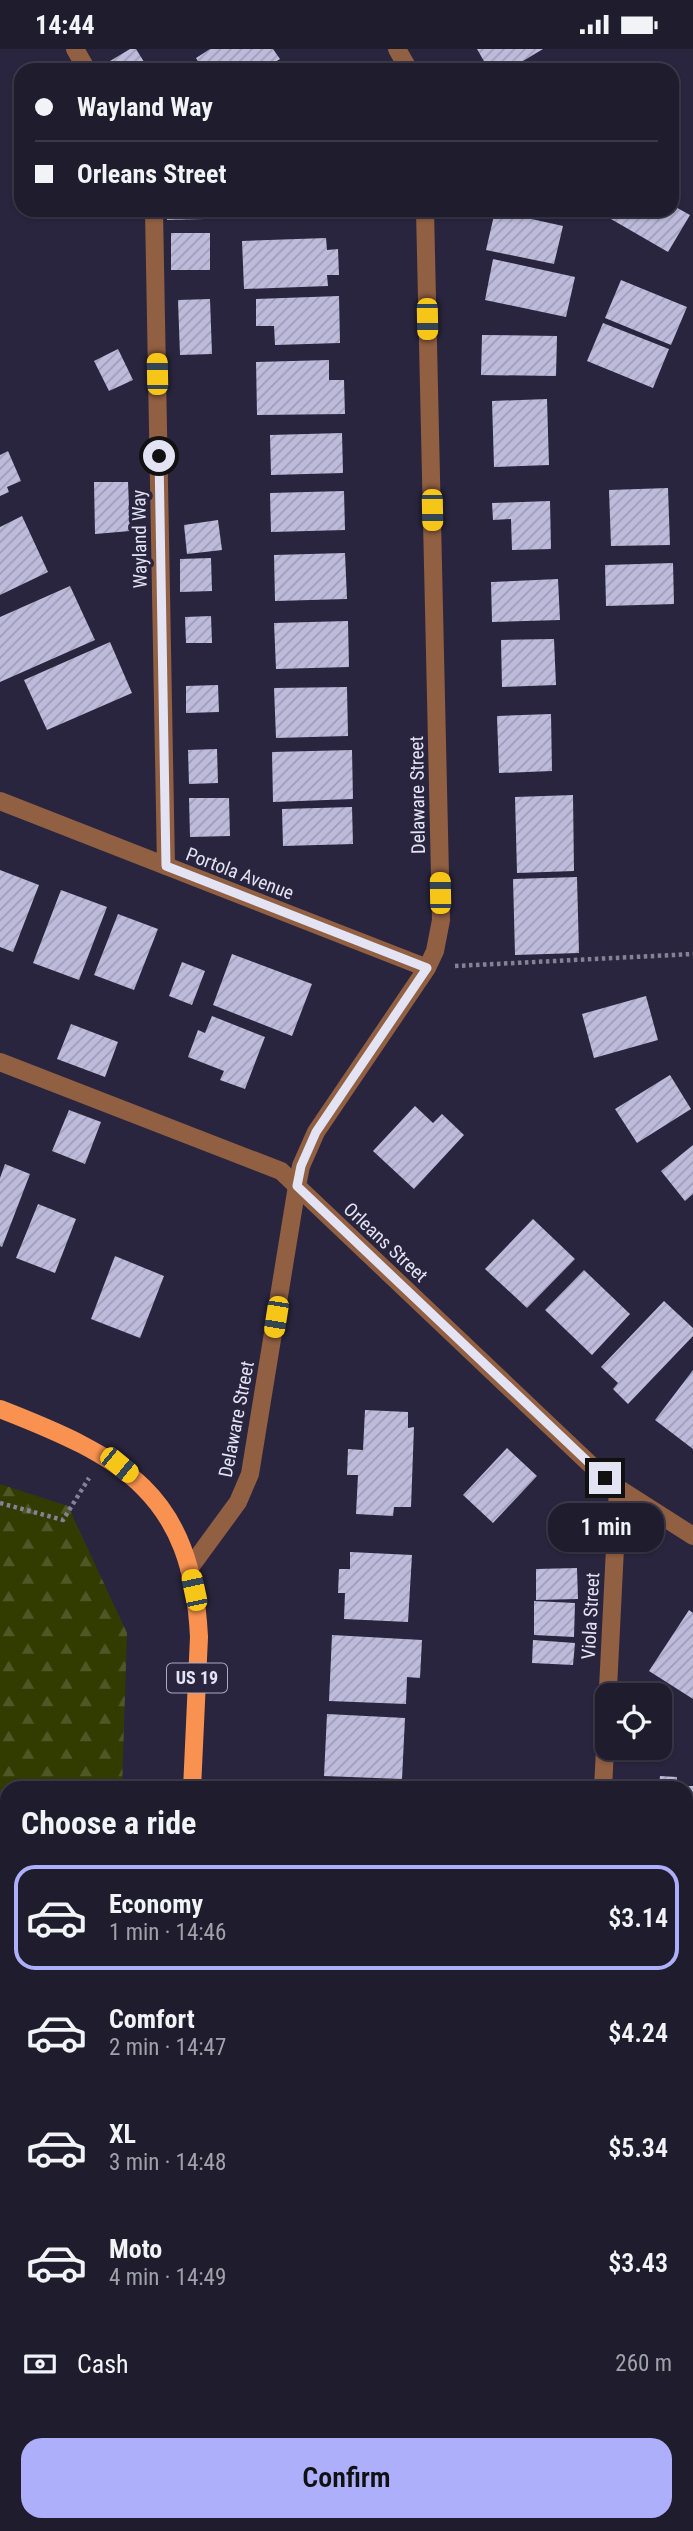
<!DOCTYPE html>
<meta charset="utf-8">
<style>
:root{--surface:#1f1c2e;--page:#2c293a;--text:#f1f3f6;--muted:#a1a1aa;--line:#3c3a4a;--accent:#adaffb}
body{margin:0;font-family:"Roboto Condensed",sans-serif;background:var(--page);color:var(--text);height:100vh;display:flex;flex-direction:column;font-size:26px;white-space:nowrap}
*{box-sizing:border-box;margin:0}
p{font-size:23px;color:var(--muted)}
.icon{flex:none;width:38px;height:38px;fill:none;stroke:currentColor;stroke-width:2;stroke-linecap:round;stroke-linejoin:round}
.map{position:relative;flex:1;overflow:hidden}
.side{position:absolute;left:0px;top:1732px;width:693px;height:751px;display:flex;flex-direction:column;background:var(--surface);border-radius:21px 21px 0 0;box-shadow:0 2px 5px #0004,0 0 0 2px var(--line)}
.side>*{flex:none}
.hud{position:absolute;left:14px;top:14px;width:665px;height:154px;border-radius:21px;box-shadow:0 2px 5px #0004,0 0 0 2px var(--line);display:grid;align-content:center;height:154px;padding:0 21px;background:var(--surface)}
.fabs{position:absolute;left:595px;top:1634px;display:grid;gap:14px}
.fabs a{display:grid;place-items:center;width:77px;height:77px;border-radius:14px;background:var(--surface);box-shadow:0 2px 5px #0004,0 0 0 2px var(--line);font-size:35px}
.end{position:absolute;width:32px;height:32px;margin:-16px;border:9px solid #e4e3f4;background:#111;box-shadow:0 0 0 4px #111}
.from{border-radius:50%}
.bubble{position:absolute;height:49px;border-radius:21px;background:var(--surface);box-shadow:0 2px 5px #0004,0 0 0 2px var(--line);font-size:23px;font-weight:600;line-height:49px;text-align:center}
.car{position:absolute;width:21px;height:42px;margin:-21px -10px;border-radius:9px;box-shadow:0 0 5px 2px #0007;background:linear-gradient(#f5c518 24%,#345 0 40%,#f5c518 0 76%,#345 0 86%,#f5c518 0)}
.hud b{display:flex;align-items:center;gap:24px;height:66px;font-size:26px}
.hud b+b{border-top:2px solid var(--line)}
.hud i{width:18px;height:18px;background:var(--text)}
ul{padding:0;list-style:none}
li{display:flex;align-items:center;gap:21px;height:105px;margin:0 14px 10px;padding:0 7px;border:4px solid transparent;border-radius:21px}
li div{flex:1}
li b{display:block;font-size:26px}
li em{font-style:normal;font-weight:600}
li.current{border-color:var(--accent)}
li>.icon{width:63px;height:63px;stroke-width:1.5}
h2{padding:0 21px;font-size:32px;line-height:84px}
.pay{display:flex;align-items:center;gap:18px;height:77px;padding:0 21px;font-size:26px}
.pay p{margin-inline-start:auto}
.button{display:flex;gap:14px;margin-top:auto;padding:14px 21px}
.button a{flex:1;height:80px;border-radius:21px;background:var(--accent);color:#111;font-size:28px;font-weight:600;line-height:80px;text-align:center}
.status{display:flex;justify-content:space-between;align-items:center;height:49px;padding:0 35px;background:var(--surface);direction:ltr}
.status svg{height:19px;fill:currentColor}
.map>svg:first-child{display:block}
.forest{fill:url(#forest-firs)}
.building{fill:url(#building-hatch)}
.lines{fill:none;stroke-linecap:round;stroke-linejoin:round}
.path{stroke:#858297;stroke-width:4.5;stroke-dasharray:3.5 3.5;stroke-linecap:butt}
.minor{stroke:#915f42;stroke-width:18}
.major{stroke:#f99251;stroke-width:18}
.route{stroke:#e4e3f4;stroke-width:9}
.labels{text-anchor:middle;stroke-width:7;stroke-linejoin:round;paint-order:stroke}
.shield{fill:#29253e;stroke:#acaabd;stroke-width:2}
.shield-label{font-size:18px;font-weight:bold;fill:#e4e3f4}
.street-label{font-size:19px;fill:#e4e3f4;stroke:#29253e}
</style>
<div class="status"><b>14:44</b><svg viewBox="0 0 49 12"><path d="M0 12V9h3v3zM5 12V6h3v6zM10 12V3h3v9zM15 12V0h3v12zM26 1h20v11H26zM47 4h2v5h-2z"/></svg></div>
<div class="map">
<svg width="693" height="2482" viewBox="0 0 693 2482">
<defs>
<pattern id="forest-firs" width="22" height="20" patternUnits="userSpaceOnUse" patternTransform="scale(1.75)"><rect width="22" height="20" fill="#323b00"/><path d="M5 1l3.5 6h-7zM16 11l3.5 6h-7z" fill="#505726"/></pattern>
<pattern id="building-hatch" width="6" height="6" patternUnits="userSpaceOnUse" patternTransform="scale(1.75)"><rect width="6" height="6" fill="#bdbadb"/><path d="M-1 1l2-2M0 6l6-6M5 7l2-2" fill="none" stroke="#9f9cb6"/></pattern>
</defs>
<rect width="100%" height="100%" fill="#29253e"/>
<path class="forest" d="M0 1435 68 1457 127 1584 122 1739 7 1740V2110H0Z"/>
<path class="building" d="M130 0H136L149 21H115L110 12Z
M210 0H273L280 10 262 21H198L196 19 200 16 196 9Z
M477 0H543L508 21H489Z
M672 156 690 166 668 203 604 166 607 161H672Z
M167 161H205V170L167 171Z
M278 161H336L337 168 278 170Z
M495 162 563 177 554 215 486 201Z
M171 184H210V221H171Z
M326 189 327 201 338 200 339 226H327L328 237 244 240 242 192Z
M493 210 575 228 566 268 485 251Z
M621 231 687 258 671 296 605 269Z
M339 247 340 294 275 296 274 277H256V250Z
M210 250 212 305 180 306 178 251Z
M603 274 669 300 653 339 587 312Z
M482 286 557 287 556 327 481 326Z
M118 300 133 331 109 342 94 312Z
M329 311V331H344L345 365 257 366 256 313Z
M547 350 549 416 494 418 492 352Z
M342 384 343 424 271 426 270 386Z
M8 402 21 432 7 438 9 443 0 447V406Z
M94 433H128L130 482 95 485Z
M668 439 670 496 611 497 609 441Z
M344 442 345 481 271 483 270 444Z
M550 452 551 500 512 501 511 470 493 471 492 454Z
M22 467 48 523 0 546V478Z
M218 471 222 501 187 505 184 476Z
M345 504 347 550 275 552 274 506Z
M211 509 212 542 180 543V510Z
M673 514 674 555 606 557 605 516Z
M558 530 560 571 492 573 491 533Z
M70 537 95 591 0 633V568Z
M211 567 212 594H186L185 568Z
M348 572 349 618 276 620 274 574Z
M554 590 556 636 502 638 501 591Z
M110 593 132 644 47 681 24 631Z
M218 636 219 663 186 664V637Z
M347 638 348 687 276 689 274 639Z
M551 665 552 722 499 724 497 667Z
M217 700 218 734 189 735 188 701Z
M352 701 353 750 273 753 272 703Z
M573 746 574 822 517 824 515 748Z
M189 749H229L230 787 190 788Z
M352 758 353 795 283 797 282 760Z
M0 821 39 836 13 903 0 898Z
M577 828 579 904 515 906 513 830Z
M61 841 107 858 79 931 33 914Z
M118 865 158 880 134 941 94 926Z
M232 905 312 935 292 987 213 956Z
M182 913 205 922 192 956 169 947Z
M646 947 658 991 594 1009 582 965Z
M212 967 265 988 245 1040 220 1031 224 1022 188 1008 198 981 205 984Z
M71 975 118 993 105 1028 57 1010Z
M670 1026 691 1060 637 1094 615 1060Z
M415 1057 433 1074 442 1065 464 1086 414 1140 373 1102Z
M69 1061 101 1073 85 1115 52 1102Z
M693 1096V1145L685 1152 661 1122Z
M5 1115 30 1125 2 1198 0 1197V1129Z
M38 1155 76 1170 55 1224 16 1209Z
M533 1170 575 1210 527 1259 485 1220Z
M115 1207 164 1227 140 1289 91 1270Z
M584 1221 630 1265 592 1306 545 1261Z
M664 1252 693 1279V1287L628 1355 613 1340 618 1334 601 1318Z
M693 1321V1400L655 1371Z
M365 1361 408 1363V1379L414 1378 411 1458H394L393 1467 356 1465 358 1426H347L348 1400 363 1401Z
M507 1399 537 1427 493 1474 463 1446Z
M350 1503 412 1506 408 1573 344 1570 345 1544H338L339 1520H350Z
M577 1519 578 1550 536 1551V1520Z
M534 1552 575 1554 574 1588 534 1586Z
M689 1561 693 1564V1650L649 1622Z
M332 1586 422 1591 420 1629 407 1628 406 1655 329 1652Z
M533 1591 575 1594 573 1616 532 1614Z
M327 1665 405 1669 402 1730 324 1727Z
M660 1727 677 1728V1740H642V1736L659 1737Z
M686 1737H693V1791H686Z
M686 1910 693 1911V1965H686Z
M0 2139 7 2140V2214H0Z
M0 2227 7 2228V2260H0Z
M480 2476H512V2482H480Z"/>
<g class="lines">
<path class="path" d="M455 917 693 905
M0 1454 63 1471 89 1429
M0 1858 7 1871"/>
<path class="minor" d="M75 0 87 21
M397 0 409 21
M154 161 166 817
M0 752 427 919
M0 1013 281 1122 593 1418 618 1439 693 1487
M189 1520 238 1453 250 1425 297 1137 301 1117 316 1083 427 919 435 902 441 871 425 161
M603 1740 618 1439
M686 1856H693
M686 2055H693
M686 2284H693
M0 2443 7 2442
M567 2482 568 2476"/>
<path class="major" d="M0 1360C123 1408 192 1444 199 1588L192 1740
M156 2482V2476"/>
</g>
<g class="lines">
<path class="route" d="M159 407 166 817 427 919 316 1083 301 1117 297 1137 605 1429"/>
</g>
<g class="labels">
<rect class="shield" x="167" y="1614.5" width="60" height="29" rx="5"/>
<g class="shield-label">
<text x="197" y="1635">US 19</text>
</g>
<g class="street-label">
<text transform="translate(139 490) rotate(-91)" y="7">Wayland Way</text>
<text transform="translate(417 746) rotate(-91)" y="7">Delaware Street</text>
<text transform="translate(240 824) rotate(21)" y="7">Portola Avenue</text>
<text transform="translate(386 1193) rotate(43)" y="7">Orleans Street</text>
<text transform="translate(236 1370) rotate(-79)" y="7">Delaware Street</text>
<text transform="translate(590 1567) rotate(-87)" y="7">Viola Street</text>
</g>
</g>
</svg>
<div class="fabs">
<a><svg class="icon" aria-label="locate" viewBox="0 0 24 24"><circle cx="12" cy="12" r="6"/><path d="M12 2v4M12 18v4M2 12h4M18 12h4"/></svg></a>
</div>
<i class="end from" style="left:159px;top:407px"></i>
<i class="end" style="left:605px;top:1429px"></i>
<div class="bubble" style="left:548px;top:1454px;width:116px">1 min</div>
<i class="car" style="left:427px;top:270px;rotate:179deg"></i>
<i class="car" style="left:157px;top:325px;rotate:359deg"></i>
<i class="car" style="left:432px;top:461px;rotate:179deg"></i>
<i class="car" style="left:440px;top:844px;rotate:359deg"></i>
<i class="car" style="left:276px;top:1268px;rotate:189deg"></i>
<i class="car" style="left:119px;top:1416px;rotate:129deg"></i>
<i class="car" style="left:194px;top:1541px;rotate:348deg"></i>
<div class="hud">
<b><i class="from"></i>Wayland Way</b>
<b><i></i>Orleans Street</b>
</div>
<section class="side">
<h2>Choose a ride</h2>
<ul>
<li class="current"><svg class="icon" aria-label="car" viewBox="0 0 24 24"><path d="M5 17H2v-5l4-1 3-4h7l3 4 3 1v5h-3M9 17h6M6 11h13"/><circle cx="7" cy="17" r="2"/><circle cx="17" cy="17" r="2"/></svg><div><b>Economy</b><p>1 min · 14:46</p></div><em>$3.14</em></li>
<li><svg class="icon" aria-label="car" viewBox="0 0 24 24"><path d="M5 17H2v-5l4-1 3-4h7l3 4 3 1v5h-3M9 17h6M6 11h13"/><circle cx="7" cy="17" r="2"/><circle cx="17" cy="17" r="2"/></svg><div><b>Comfort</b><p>2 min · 14:47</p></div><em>$4.24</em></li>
<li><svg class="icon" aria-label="car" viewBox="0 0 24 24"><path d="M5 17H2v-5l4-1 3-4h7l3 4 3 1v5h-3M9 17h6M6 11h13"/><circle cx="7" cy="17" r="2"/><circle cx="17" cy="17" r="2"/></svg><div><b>XL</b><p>3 min · 14:48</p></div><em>$5.34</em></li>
<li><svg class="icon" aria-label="car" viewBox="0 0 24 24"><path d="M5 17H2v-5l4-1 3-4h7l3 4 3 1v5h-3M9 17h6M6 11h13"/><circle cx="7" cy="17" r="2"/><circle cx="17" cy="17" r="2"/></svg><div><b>Moto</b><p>4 min · 14:49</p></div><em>$3.43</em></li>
</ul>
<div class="pay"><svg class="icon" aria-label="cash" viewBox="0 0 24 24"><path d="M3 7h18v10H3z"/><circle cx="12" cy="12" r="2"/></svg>Cash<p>260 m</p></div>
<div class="button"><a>Confirm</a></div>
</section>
</div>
